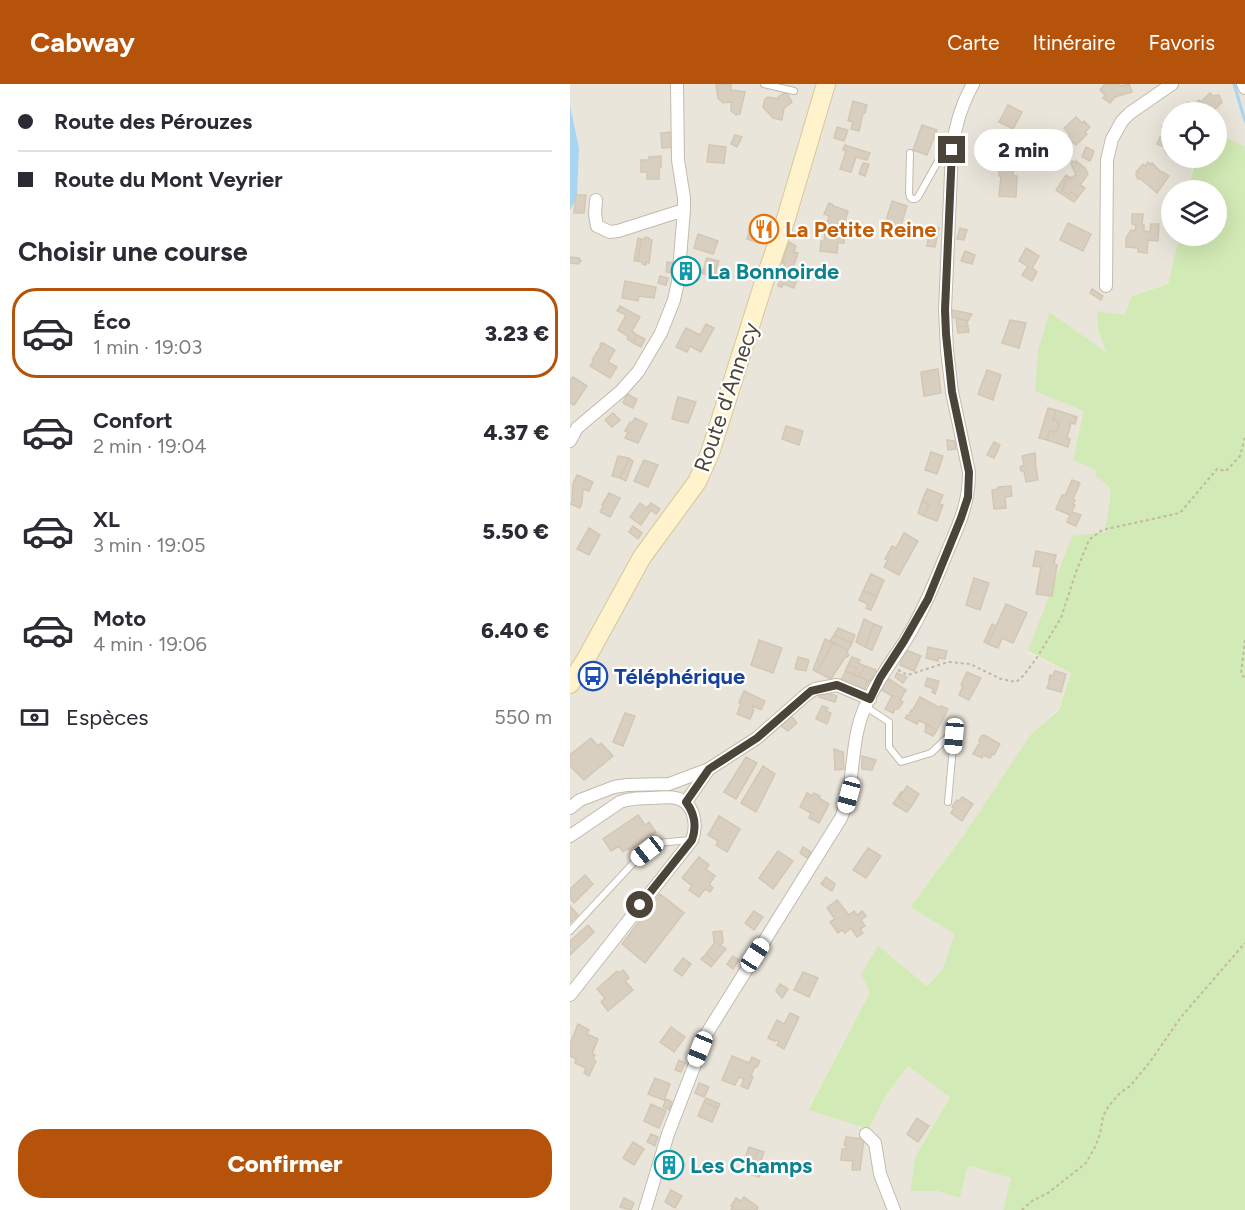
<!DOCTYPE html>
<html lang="fr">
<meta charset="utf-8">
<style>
:root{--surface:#fff;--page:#f7f7f7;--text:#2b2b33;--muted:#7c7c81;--line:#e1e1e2;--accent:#b45309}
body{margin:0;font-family:Figtree,sans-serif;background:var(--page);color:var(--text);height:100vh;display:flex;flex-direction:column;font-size:22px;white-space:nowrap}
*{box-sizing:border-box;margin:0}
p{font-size:20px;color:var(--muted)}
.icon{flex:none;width:33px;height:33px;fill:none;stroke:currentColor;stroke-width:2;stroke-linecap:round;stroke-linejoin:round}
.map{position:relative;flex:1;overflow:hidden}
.side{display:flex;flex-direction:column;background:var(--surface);width:570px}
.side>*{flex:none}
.guide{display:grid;align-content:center;height:132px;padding:0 18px;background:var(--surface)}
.tools{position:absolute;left:591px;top:18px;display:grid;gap:12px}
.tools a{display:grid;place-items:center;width:66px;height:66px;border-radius:50%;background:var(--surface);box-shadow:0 6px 24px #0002;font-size:30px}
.end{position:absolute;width:27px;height:27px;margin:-14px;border:8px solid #4b4439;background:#fff;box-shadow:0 0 0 3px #fff}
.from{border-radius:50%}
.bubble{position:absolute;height:42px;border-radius:21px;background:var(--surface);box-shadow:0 6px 24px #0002;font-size:20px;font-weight:800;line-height:42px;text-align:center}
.car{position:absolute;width:18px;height:36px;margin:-18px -9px;border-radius:8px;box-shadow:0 0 4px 2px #0007;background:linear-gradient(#fff 24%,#345 0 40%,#fff 0 76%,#345 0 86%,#fff 0)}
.guide b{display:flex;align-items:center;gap:21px;height:57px;font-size:22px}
.guide b+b{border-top:2px solid var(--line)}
.guide i{width:15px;height:15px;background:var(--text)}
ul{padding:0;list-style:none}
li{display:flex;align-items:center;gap:18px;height:90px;margin:0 12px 9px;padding:0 6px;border:3px solid transparent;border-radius:24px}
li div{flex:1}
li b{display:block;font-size:22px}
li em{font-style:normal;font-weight:800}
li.selected{border-color:var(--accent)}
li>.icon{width:54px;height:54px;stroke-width:1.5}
h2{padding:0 18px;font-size:27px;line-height:72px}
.pay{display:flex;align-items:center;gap:15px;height:66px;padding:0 18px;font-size:22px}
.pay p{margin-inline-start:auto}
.primary-button{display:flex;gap:12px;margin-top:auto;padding:12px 18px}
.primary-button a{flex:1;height:69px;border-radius:24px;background:var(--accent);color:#fff;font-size:24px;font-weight:800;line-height:69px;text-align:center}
header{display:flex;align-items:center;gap:36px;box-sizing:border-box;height:84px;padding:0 30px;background:var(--accent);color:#fff}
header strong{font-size:28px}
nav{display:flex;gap:33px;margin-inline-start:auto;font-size:21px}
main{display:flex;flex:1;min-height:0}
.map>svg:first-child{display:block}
.residential{fill:#eae5da}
.green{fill:#d2eab5}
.water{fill:#a9d4f2}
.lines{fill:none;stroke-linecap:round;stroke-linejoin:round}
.stream{stroke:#a9d4f2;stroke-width:3}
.building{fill:#d8cfc1;stroke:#d3c7b4;stroke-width:1.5}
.lane-casing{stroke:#c2bbae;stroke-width:8}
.street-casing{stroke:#c2bbae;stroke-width:14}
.secondary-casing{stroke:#d6c79b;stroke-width:20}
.path{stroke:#c4b79f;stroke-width:2;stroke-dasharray:3 3;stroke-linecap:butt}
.lane{stroke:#fff;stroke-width:6}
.street{stroke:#fff;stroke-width:12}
.secondary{stroke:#fff3cd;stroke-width:18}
.route{stroke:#4b4439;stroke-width:8}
.labels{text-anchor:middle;stroke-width:4.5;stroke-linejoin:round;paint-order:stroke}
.food-label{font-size:22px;font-weight:bold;fill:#c56008;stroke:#fff;text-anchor:start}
.culture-label{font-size:22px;font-weight:bold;fill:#0d838f;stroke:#fff;text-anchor:start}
.street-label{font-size:22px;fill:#4b4439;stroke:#fff}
.transit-label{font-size:22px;font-weight:bold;fill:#164399;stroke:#fff;text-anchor:start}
</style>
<header>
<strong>Cabway</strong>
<nav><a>Carte</a><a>Itinéraire</a><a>Favoris</a></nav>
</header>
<main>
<section class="side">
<div class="guide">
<b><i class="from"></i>Route des Pérouzes</b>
<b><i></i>Route du Mont Veyrier</b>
</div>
<h2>Choisir une course</h2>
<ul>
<li class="selected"><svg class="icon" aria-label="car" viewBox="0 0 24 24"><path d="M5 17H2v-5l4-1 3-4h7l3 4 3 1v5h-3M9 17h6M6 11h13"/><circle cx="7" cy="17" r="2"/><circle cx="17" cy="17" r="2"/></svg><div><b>Éco</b><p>1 min · 19:03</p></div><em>3.23 €</em></li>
<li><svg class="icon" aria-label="car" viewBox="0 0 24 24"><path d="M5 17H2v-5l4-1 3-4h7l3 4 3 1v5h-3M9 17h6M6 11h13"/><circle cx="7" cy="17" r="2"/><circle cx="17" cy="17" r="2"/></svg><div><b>Confort</b><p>2 min · 19:04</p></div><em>4.37 €</em></li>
<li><svg class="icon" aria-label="car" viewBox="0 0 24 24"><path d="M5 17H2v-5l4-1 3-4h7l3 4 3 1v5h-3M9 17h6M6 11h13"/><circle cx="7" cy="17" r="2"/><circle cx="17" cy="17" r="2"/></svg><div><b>XL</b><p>3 min · 19:05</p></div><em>5.50 €</em></li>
<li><svg class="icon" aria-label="car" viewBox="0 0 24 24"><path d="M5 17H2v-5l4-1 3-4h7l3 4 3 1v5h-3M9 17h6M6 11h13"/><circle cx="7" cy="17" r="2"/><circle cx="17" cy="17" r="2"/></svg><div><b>Moto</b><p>4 min · 19:06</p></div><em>6.40 €</em></li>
</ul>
<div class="pay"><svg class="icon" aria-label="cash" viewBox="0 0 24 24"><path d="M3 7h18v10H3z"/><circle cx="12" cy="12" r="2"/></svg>Espèces<p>550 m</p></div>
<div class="primary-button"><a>Confirmer</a></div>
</section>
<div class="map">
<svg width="675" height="1126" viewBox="0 0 675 1126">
<rect width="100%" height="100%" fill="#f6f3ec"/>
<path class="residential" d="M0 0H675V62L656 55 647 62 646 28H602V74H631L624 78 618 106H602V152H609L598 200 562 212 538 270 480 228 515 327 527 392 538 402 541 408 536 448 458 568 501 589 489 625 461 650 393 752 340 823 386 850 373 885 357 902 308 863 300 908 238 1025 299 1045 315 1013 338 982 380 1013 345 1073 340 1106 367 1107 390 1114 397 1085 400 1082 442 1094 433 1126H0V126L7 113 9 64 0 21Z"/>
<path class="green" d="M656 54 675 62V1126H433L441 1094 400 1082 397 1085 390 1114 367 1107H340L345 1073 380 1013 338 982 315 1013 299 1045 238 1026 300 908 291 890 308 862 357 902 373 885 385 850 340 823 393 752 461 650 489 626 501 589 458 567 502 452 535 448 541 408 538 402 526 392V386L503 376 514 327 465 307 468 266 480 228 537 269 528 246 527 227 554 231 562 212 598 200 609 152H646V106H618L625 78 631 74H646L647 62Z"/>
<path class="water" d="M0 21 9 64 7 114 0 126Z"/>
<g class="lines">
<path class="stream" d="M664 0 675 37"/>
</g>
<path class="building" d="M146 0H161V6L175 8 170 30 166 31 161 27V18L153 19 148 14Z
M535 0H549V2L559 0 562 8 545 13 540 19 533 14 535 11 530 6Z
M216 8 222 18 214 24 212 36 203 34 193 23 195 15 198 13 209 15 208 13Z
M640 9 643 12 649 11 652 18 642 28H621L614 23 618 18 623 22 629 16 631 18Z
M283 17 297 21 295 29H293L289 47 281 45 283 38 278 37Z
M438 21 452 28 443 45 429 38Z
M506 33 512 39 514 37 520 43 515 48 517 50 506 61 503 58 500 61 495 55 500 51 494 44Z
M601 35 602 66 597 70 595 67V63L587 60 590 53 593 54 595 48 592 43Z
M352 41 367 46 357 71 343 66Z
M267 43 278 46 274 57 264 54Z
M105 48 106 63 92 64 91 49Z
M165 51 172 53 167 63 161 60Z
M139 61 156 63 154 79 137 78Z
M275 61 300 69 297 76 286 73 281 88 270 85 276 67 273 66Z
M516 63 524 67 520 77 512 73Z
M91 72V83L89 84V95H77V88H71V76H79V73Z
M430 77 444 78 443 92H447L446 113 429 112 431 92H429Z
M502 77 506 79V77L515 84 518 90 510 101 515 104 508 113 501 108 499 111 492 107 496 96 506 91 501 80Z
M578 78 580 80 582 79 592 89 593 88 599 92 587 109 571 95H568L566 91 568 89 566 88 573 80 575 82Z
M293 79 299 80 295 92 289 90Z
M496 91 499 93 494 100 492 107 499 111 501 108 508 113 504 118 486 106Z
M6 111H16L14 129H4Z
M322 117 337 122 329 148 322 146 321 149 313 146Z
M259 119 263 121V122L278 127 275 137 278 138 275 149 274 159H268L267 169 250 167 251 157H254L255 147 259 132 254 130Z
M562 130H573L572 141H574V147L580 148 581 140H589L588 157 578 156 577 169 568 168V164L556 163V154L561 146 565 147 566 141 562 140Z
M188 136 197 141 190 159 177 155 181 141 186 142Z
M498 139 521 150 513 167 490 156Z
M360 142 369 144 365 163 357 162Z
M390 144 397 146 394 156 387 155Z
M128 150 148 157 143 170 124 164Z
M75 153 79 154V156H82L79 179 76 178V181L72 180V178L68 177 71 155H75Z
M68 154 71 155 68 177H64Z
M219 158 226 162 224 168 228 169 222 186 229 189 224 204 213 200 212 203 208 202 215 180 212 179Z
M456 164 469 172 462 184 467 188 462 197 452 191 458 182 449 177Z
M395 167 405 171 402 180 391 177Z
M0 173 9 174 11 177 8 180 0 179Z
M137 174 149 177 147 183 135 179Z
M97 178 104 179 102 189 96 188Z
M135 181 147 185 144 194 132 189Z
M90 192 98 194 96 201 88 199Z
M55 197 86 203 84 214 69 212 68 217 52 214Z
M522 205 533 212 531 216 520 209Z
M50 222 70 233 62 247 67 251 63 259 57 255 59 253 48 246 56 231 47 227Z
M382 226 402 230 398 237 381 233Z
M386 234 397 237 398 242 387 243Z
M440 236 456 239 449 264 432 259Z
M136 240 144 244 131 268 120 262 117 268 106 263 116 244 130 251Z
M398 242 399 248 388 249 387 243Z
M67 251 75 255 71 263 63 259Z
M31 259 33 260V259L45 266 38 278 47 283 40 294 20 282 23 278 22 276 31 262 30 261Z
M368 285 371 309 354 312 351 288Z
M417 286 431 291 423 316 408 310Z
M3 293 17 302 4 321 0 319V297Z
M57 310 67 315 63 324 53 319Z
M108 313 126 318 118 339 102 335Z
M478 324 486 326 483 336 488 337 489 340 487 347 485 348 479 347 477 356 469 354Z
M486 326 507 333 505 340 501 339 497 354 500 355 498 363 477 356 479 347 485 348 487 347 489 340 488 337 483 336Z
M43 329 50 336 42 343 35 336Z
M65 334 77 340 68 359 55 354 58 348 55 347 60 338 62 339Z
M216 342 233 347 229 361 212 355Z
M377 356 385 357 386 365 378 366Z
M424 358 430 361 424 374 417 371Z
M361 368 373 372 367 390 355 386Z
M465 369 466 376 465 377 468 396 456 398 454 387H451L450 383 454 381 452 372Z
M48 372 59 374 50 394 42 392Z
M59 375 63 377 56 397 50 394Z
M74 376 88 381 78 403 64 397Z
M7 391 23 398 19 407 13 405 12 418 10 424 1 420 3 415H2L3 400Z
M502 396 510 399 503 415 505 416 503 420 505 421 502 428 511 431 506 442 497 438 500 431 486 425 492 411 495 412Z
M441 402 442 412 435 413 436 424 424 425 422 406 428 405V403Z
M357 405 373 411 369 420 373 421 367 437 354 432 359 420 352 417Z
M39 409 50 414 40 433 30 428 33 422 32 421Z
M352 417 359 420 354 432 348 429Z
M70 419 77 424 81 419 90 425 86 430 81 426 71 441 60 433Z
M63 442 72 449 68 455 59 448Z
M19 444 30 451 19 471 7 465Z
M334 449 348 457 329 491 314 483 318 476 315 475 322 462 326 464Z
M466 467 486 471 484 480 487 481 482 512 466 510 471 483 463 482Z
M301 490 314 496 307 512 293 507Z
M404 494 419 499 410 526 396 521Z
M293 507 307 512 301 526 296 524 298 520 289 516Z
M436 520 457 529 443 559 432 554 428 564 418 560Z
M294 535 304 540 295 563 286 558Z
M304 540 312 543 302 566 295 563Z
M422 540 426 542 418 560 414 558Z
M268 544 285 551 282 559 264 551Z
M264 551 282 559 278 566 260 557Z
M255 555 263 559 247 588 243 586Z
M189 556 212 564 203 589 181 581Z
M263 559 278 566 277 569 279 571 277 573 276 572 261 595 247 588Z
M358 563 377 567 375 575 368 574V577L356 574Z
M336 566 351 572 344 587 330 581Z
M228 573 239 576 236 587 225 585Z
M282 573 290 576 288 579 295 582 289 593 284 591 287 584 278 581Z
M278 581 287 584 284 591 275 587Z
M295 582 306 586 300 598 289 593Z
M276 587 299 597 294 605 296 606 295 608 271 596Z
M485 587 496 590 491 608 477 604 480 596H479L480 591 483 592Z
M397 588 411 594 399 616 389 611 393 602 391 601Z
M327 589 337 593 333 599 325 593Z
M317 594 336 606 330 616 333 618 328 625H325L323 629 315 625 322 612 310 605Z
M357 594 369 597 365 610 362 608 364 605 355 602Z
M174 607 195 617 191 626 183 622 182 625 184 626 180 635 167 630 171 620 169 619Z
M251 608 267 612 265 618 249 613Z
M350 613 370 624 371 622 378 625 367 646 349 636 347 640 335 634 337 631 339 632 341 626 342 627Z
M252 622 258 624 256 627 261 629 257 640 246 635Z
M55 629 65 632 53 662 43 658Z
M221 632 227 639 218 647 211 642Z
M356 640 367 646 363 652 355 648Z
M414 651 430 660 424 671 422 670 420 674 413 671 412 674 403 670 408 661 410 660 409 657 411 652Z
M21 654 28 662 31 659 43 672 14 696 0 682V671Z
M264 665 273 668 274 685 265 686Z
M292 672 306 676 302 686 292 685Z
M176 673 187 679 166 715 154 708Z
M193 682 205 690 186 728 171 719Z
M337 702 349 710 341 723 329 714Z
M331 708H332L329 714 341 723 337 728 323 720Z
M237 709 242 712 244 709 250 712 249 714 259 720 249 739 239 734 241 729 230 723Z
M392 713 403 720 392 737 381 729 384 724 382 723 387 716 389 717Z
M68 731 75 741 79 738 86 748 59 766 58 764 53 768 49 762 41 767 33 755Z
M149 732 170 745 157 768 146 761 148 757 138 751Z
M233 763 241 768 237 774 230 769Z
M298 764 311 772 296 794 283 786Z
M208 767 223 777 203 805 189 794Z
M129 773 139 781 136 785 145 792 140 799V801L143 804 140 808 135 805 129 813 119 806 122 802 112 794Z
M15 791 23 800 4 819 0 814V805Z
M256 793 265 800 262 807 251 800Z
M90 810 114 829 75 879 52 860Z
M267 816 279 831 284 827 287 831 292 827 296 832 291 836 295 842 290 845 293 849 287 853 281 844 275 849 272 846 268 849 260 838 265 835 257 824Z
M0 822 8 831 0 839Z
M184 827 193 833 184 846 175 839Z
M18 841 24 848 0 871V857Z
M152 847 153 858 150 861 156 865 145 878 136 870 145 858 144 857 143 848Z
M136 870 145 878 141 883 131 875Z
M163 872 169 876 163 885 157 880Z
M113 874 121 880 112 892 104 886Z
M53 886 59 894 55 897 63 906 38 927 31 918 35 914 27 905 47 887 49 889Z
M233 888 248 894 239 913 224 906Z
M210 900 218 905 212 914 206 907Z
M220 929 229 933 214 965 207 961 209 958 206 956 205 957 198 954 207 936 214 940Z
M8 940 19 946 17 950 28 955 22 970 25 971 23 975 26 977 19 992 14 989 16 984 5 979 6 975 0 972V960Z
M101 943 115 953 104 968 90 958Z
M162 972 179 979 182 973 190 977 187 983 185 982 181 992 183 993 178 1005 171 1002 174 995 169 993 165 1001 152 996Z
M109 976 115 979 111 988 105 986Z
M85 994 100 1000 94 1016 78 1010Z
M129 999 139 1003 134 1013 125 1009Z
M136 1014 150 1020 148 1024 134 1018Z
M96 1015 102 1018 100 1026 93 1023Z
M134 1018 148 1024 142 1038 128 1032Z
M81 1020 96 1027 89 1044 74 1037Z
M347 1034 359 1042 348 1058 337 1050Z
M81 1050 88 1053 85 1062 77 1058Z
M276 1053 294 1055 290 1086H282L283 1077 271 1076 272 1065H276V1061H274Z
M63 1058 74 1065 64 1081 53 1074Z
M179 1063 188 1066 183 1080 174 1077Z
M188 1066 194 1068 189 1082 192 1084 189 1093 180 1090Z
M101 1106 112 1112 105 1124 95 1118Z
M174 1113 188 1123 187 1126H161L163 1123 161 1122 166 1114 171 1117Z
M54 1114 64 1119 61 1126 50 1123Z"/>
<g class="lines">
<g class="lane-casing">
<path id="lane" d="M194 0 224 7
M340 69 339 109 340 113 342 115H345L348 113 372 70 376 66H381
M296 623 319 638V663L331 678 361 669 380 651 384 652 378 718
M0 847 67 775 87 759 121 756"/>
</g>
<g class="street-casing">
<path id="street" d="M673 0 675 4
M26 116 25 130 27 142 40 148 48 147 114 126
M536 202 537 76 542 55 552 37 560 29 602 0
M0 357 7 344 51 307 68 288 91 249 104 216 108 198 114 126V114L108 76 107 0
M116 718 138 686
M0 724 10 716 44 703 57 701 99 700 139 685 187 654 237 610 245 605 267 601 300 615
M0 752 50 718C60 714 71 714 82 714 90 714 98 712 106 714 124 718 128 740 122 756L0 911
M296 1050 305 1059 310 1090 324 1126
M75 1126 98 1050 137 949 271 734C286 699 279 659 295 623 305 599 321 579 335 557 353 528 365 498 378 466 390 438 399 419 399 388L382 308 377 266 375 226 382 66C385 42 391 21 403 0"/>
</g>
<g class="secondary-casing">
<path id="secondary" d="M0 600 16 575 72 473 127 398 140 369 195 195 215 138 256 0"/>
</g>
<path class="path" d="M675 556 671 590 675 594
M328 586 338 591 378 578 400 580 431 595 446 598 453 592 466 575 491 534 506 488 519 456 532 446 610 429 647 385 656 387 670 372 675 353
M452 1126 462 1117 478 1109 516 1079 525 1063 530 1050 533 1032 538 1023 549 1010 560 1002 580 978 611 933 675 859"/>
<use href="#lane" class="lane"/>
<use href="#street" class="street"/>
<use href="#secondary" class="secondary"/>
</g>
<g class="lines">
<path class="route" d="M70 821 122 756C127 742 125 730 116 718L139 685 187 654 241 607 267 601 300 615 310 594 334 557 358 515 391 434 398 413 399 388 382 308 376 250 375 226 382 66"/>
</g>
<defs>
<g id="restaurant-ring" transform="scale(1.5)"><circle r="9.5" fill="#fff" stroke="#e8710a" stroke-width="1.5"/><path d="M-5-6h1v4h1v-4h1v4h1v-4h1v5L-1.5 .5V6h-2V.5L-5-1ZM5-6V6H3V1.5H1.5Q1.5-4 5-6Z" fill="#e8710a"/></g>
<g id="building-ring" transform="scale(1.5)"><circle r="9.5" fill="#fff" stroke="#0f9aa8" stroke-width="1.5"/><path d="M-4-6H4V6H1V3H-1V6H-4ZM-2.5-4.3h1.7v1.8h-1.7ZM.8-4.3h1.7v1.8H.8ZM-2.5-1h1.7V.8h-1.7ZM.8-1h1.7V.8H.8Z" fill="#0f9aa8"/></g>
<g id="bus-ring" transform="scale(1.5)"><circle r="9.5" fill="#fff" stroke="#1a4fb4" stroke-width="1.5"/><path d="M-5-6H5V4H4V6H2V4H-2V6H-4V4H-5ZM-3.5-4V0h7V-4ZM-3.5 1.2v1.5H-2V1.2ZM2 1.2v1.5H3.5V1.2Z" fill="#1a4fb4"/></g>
</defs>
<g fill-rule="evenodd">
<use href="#restaurant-ring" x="194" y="145"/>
<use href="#building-ring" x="116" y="187"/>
<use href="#bus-ring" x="23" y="592"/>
<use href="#building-ring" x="99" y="1081"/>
</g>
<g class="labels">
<g class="food-label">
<text x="215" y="153">La Petite Reine</text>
</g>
<g class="culture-label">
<text x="137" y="195">La Bonnoirde</text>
<text x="120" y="1089">Les Champs</text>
</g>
<g class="street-label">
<text transform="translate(156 313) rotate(-71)" y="8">Route d'Annecy</text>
</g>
<g class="transit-label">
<text x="44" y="600">Téléphérique</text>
</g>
</g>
</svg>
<div class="tools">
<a><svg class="icon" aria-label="locate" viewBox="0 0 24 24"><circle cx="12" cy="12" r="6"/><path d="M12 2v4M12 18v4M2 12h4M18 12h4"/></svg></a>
<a><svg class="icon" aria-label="layers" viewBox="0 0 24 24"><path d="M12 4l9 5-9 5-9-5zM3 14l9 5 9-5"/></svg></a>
</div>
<i class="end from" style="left:70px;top:821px"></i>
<i class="end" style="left:382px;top:66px"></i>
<div class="bubble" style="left:404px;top:45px;width:99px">2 min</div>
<i class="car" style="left:384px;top:652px;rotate:185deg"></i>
<i class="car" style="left:279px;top:711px;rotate:195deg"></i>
<i class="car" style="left:77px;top:767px;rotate:232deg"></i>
<i class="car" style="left:185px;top:871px;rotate:33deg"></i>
<i class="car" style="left:130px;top:965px;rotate:202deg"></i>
</div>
</main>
